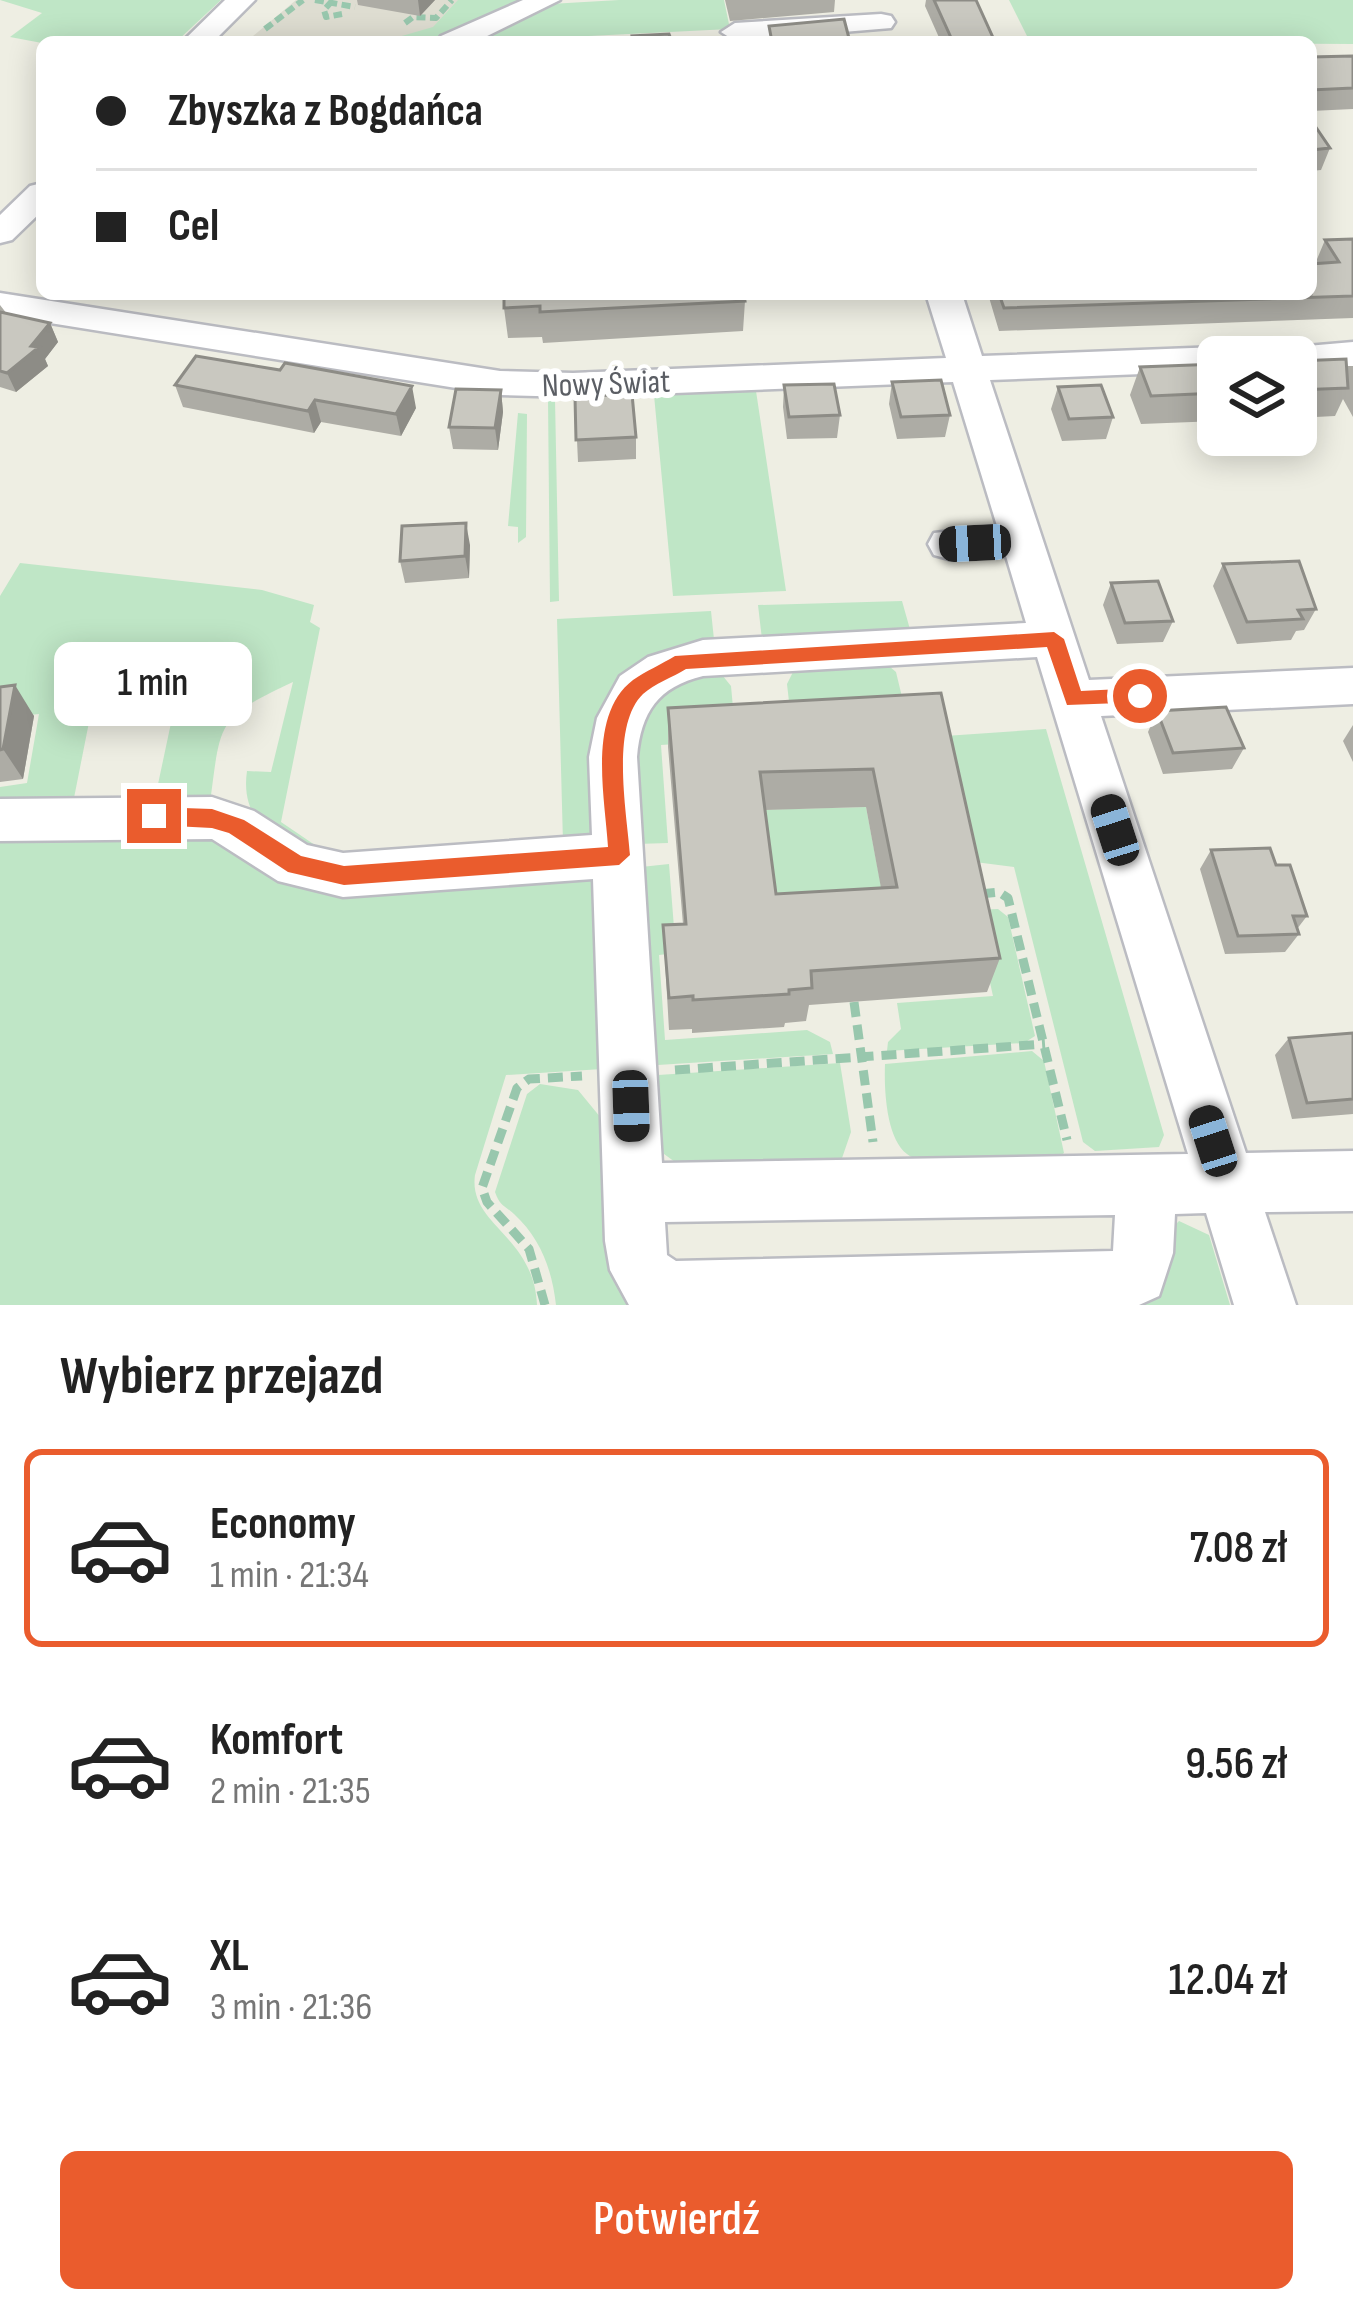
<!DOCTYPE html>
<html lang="pl">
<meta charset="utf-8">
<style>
:root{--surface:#fff;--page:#f2f2f2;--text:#222;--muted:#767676;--line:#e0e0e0;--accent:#ea5c2d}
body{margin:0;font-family:"Sofia Sans Condensed",sans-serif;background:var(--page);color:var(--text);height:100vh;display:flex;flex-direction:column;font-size:45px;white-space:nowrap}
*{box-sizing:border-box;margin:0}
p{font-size:39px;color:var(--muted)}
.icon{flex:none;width:66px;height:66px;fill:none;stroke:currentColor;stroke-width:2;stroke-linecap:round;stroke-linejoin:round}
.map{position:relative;height:1305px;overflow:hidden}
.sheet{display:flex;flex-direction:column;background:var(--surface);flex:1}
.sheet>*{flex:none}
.hud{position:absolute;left:36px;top:36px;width:1281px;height:264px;border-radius:18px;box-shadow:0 6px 30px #0003;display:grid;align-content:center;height:264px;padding:0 60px;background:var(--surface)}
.tools{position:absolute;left:1197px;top:336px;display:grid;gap:24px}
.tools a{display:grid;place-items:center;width:120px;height:120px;border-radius:18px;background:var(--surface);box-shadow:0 6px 30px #0003;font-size:60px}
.end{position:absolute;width:54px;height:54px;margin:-27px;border:15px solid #ea5c2d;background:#fff;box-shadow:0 0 0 6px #fff}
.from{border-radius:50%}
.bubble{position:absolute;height:84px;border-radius:18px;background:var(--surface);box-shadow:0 6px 30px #0003;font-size:39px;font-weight:600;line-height:84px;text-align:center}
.car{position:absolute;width:36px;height:72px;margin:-36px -18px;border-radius:15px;box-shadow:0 0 9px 3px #0007;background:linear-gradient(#222 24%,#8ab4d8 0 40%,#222 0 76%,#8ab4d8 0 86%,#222 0)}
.hud b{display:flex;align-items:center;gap:42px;height:114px;font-size:45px}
.hud b+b{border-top:3px solid var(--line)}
.hud i{width:30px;height:30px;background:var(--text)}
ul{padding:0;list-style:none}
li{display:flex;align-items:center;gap:36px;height:198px;margin:0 24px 18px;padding:0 36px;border:6px solid transparent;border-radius:18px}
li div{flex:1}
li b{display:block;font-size:45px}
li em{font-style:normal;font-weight:600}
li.on{border-color:var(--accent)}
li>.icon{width:108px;height:108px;stroke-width:1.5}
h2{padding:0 60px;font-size:54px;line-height:144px}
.action{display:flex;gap:24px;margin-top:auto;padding:24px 60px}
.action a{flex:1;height:138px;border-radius:18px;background:var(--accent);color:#fff;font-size:48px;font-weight:600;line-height:138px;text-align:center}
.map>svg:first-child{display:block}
.education{fill:#deddd1}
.green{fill:#bfe6c6}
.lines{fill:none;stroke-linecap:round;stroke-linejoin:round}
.minor-casing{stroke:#bbbcc2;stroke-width:5}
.path-far1{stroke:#98c7ad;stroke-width:6;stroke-dasharray:9 4.5;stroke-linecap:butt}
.path{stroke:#98c7ad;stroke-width:9;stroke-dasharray:15 8;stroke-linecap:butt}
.minor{fill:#fff;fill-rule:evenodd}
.wall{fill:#adaca5;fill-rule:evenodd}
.shaded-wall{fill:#8d8c86}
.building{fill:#c9c8c0;stroke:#8d8c86;stroke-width:3;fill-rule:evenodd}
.route{fill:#ea5c2d}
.labels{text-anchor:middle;stroke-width:12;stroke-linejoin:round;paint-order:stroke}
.street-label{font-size:33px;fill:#5b5e64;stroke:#fff}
</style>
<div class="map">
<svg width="1353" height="1305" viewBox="0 0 1353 1305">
<rect width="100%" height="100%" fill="#eeeee3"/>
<path class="education" d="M296 0H516L397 42H246Z"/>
<path class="green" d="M0 0H221L176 42 42 43 10 37 42 13Z
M458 0H535L423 42H381L433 27Z
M619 0H724L730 29 466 42 550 4Z
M1009 0H1353V44L1030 42Z
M779 385 784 389 756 391 786 591 673 596 654 395 614 396 618 392Z
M571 393 575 398 555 399 559 601 550 602 548 399 550 394Z
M518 413 527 414 526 537 518 543V527L508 526Z
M20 563 262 590 314 605 310 622 320 628 281 822 334 858 563 843 557 619 711 611 715 649C590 665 604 734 607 834L595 846 330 864C282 850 239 825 247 771L271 772 293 682C216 718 221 721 210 803H154L178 690 94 697 73 803 0 809V787L27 783 39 714 0 718V596Z
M902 601 913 640 763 648 758 605Z
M877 656 896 672 908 722 792 728 787 684 799 660Z
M714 665 731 686 736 740 661 745 668 843 637 844V703Z
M1046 729 1164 1135 1159 1147 1095 1151 1083 1142 1014 867 975 862 945 736Z
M866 807 888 923 772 930 757 810Z
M182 824 285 869 598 867 618 1068 506 1075 475 1175C468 1225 534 1235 537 1305H0V833Z
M669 864 676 953 659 955 665 1040 807 1030 830 1042 833 1054 642 1066 641 867Z
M998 909 1008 917 1035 1036 1024 1043 887 1051 888 1042 901 1029 897 1003 993 996 974 910Z
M1032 1051 1044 1061 1064 1153 1057 1158C1027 1159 927 1171 907 1154 886 1138 884 1089 885 1064Z
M840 1063 851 1132 841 1161 679 1165 660 1151 643 1076Z
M540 1084 578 1090 624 1146 629 1301 1158 1290 1169 1231 1179 1221 1209 1235 1230 1305H556C552 1270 541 1239 514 1214 504 1205 500 1206 495 1192L527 1094Z"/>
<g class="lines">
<g class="minor-casing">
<path id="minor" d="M225 0H255L213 42H182Z
M523 0H560L475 42H437L441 36Z
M881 14 891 16 895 22 891 28 735 41 721 32 735 23Z
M42 183V211L12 240 0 243V215L30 186Z
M0 293 500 371 573 373 946 358 926 294H962L982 356 1218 347 1231 351 1235 357H1218V371L990 380 1089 680 1353 668V704L1101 716 1246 1153 1353 1151V1211L1265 1212 1296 1305H1234L1206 1213 1175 1214 1173 1253 1159 1296 1139 1305H629L610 1270 605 1241 593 879 343 897 278 881 212 839 0 841V799L212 797 254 811 307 845 343 853 592 835 589 757 597 718 620 676 648 657 703 640 1026 623 1006 556 949 559 934 555 928 544 934 533 997 526 953 382 573 397 500 395 0 315ZM1037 657 1188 1154 662 1163 637 757C641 712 658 687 703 676ZM1115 1215 1113 1251 676 1261 667 1255 665 1222Z
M1353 342V366L1296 368V357H1266L1272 349Z"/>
</g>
<path class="path-far1" d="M315 0 355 7
M332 1 324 10 326 17 342 14
M405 23 413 17 436 18 452 0
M265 29 303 0"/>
<path class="path" d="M980 894 999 892 1008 898 1067 1140
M854 1002 873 1142
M675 1070 1045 1044
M545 1305 529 1249 487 1202 482 1188 517 1088 529 1079 582 1076"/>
<use href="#minor" class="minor"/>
</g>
<path class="wall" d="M357 0H435L420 16 358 5Z
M725 0H835L834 12 730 21Z
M926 0H976L995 42H941L925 6Z
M1353 56V109L1311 111V57Z
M1311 120 1330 148 1321 170 1311 171Z
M1353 239V318L999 331 988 294H1311L1315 264 1325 240Z
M745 301 743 331 543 343 542 337 508 338 504 308Z
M0 305 7 314 50 323 58 342 45 359 48 366 16 392 0 387Z
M1296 361 1347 368 1348 366H1353V417L1343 399 1335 416 1296 418Z
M1218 364V421L1141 424 1130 395 1140 367Z
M892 382 950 415 945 437 897 439 889 404Z
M175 385 416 408 401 436 321 422 314 433 183 407Z
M784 385 840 415 837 438 787 439 783 407Z
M1058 387 1113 417 1106 439 1062 441 1051 409Z
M501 390 503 412 498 450 453 449 449 427Z
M575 397 636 437V459L578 462Z
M470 545 469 578 405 583 400 561Z
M1223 564 1316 609 1304 630 1296 631 1291 640 1237 644 1213 586Z
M1111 583 1173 621 1163 642 1117 644 1103 605Z
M0 687 34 716 23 779 0 782Z
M941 693 1000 958 987 992 809 1005 806 1021 785 1023 784 1027 692 1033V1029L669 1030 663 925 683 924 668 747V708ZM866 807 881 888 776 894 765 810Z
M1157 711 1244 748 1232 769 1163 774 1148 732Z
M1353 725V762L1343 741Z
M1211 850 1276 865 1307 916 1297 929 1299 934 1285 952 1225 954 1200 869Z
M1353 1033V1114L1292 1119 1275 1055 1289 1038Z"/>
<path class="shaded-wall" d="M418 0H435L420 16Z
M50 323 58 342 45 359 48 366 16 392 7 373Z
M412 386 416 408 401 436 396 414Z
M501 390 503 412 498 450 495 428Z
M315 400 321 422 314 433 308 411Z
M466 523 470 545 469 578 465 556Z
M15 685 34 716 23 779 3 749Z"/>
<path class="building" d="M934 0H976L995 42H953Z
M844 19 850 42H772L769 26Z
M669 34 672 42H633L632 36Z
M1353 56V88L1311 90V57Z
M1311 120 1330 148 1311 150Z
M1353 239V296L1004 308 999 294H1311V264L1339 262 1325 240Z
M504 294H744L745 301 540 312V306L504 308Z
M0 312 50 323 31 346 39 347 7 373 0 371Z
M196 356 280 370 285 363 412 386 396 414 315 400 308 411 175 385Z
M1346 359 1348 388 1296 390V361Z
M1218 364V393L1151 396 1140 367Z
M941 380 950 415 901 417 892 382Z
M834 384 840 415 789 417 784 385Z
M1101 385 1113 417 1069 419 1058 387Z
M456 389 501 390 495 428 449 427Z
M632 394 636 437 576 440 575 397Z
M466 523 465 556 400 561 402 526Z
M1299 561 1316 609 1298 610 1303 619 1247 622 1223 564Z
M1158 581 1173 621 1125 623 1111 583Z
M15 685 3 749 0 750V687Z
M941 693 1000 958 811 971 812 988 789 990V994L693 1000V996L669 998 663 925 686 924 668 708ZM873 769 897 887 776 894 760 772Z
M1226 707 1244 748 1173 753 1157 711Z
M1270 848 1276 865H1290L1307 916H1293L1299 934 1238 936 1211 850Z
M1353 1033V1099L1307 1103 1289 1038Z"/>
<path class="route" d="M1054 632 1064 639 1081 691 1140 688 1150 696 1147 702 1067 705 1047 647 686 669C673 677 654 684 643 694 610 726 627 813 630 855L619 865 344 885 288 872 229 833 212 828 154 825 143 816 154 807 212 809 244 820 301 856 344 866 608 847C605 797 587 715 633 680 646 671 662 664 675 656Z"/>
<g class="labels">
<g class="street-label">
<text transform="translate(606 382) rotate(-2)" y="12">Nowy Świat</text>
</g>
</g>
</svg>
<div class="tools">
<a><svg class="icon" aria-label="layers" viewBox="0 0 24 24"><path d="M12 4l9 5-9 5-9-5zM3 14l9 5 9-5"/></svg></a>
</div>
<i class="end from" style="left:1140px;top:696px"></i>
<i class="end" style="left:154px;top:816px"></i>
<div class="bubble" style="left:54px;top:642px;width:198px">1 min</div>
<i class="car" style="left:975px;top:543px;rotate:267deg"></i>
<i class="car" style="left:1115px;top:830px;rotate:342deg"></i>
<i class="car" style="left:631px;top:1106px;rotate:178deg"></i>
<i class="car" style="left:1213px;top:1141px;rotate:342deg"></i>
<div class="hud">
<b><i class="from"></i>Zbyszka z Bogdańca</b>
<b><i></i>Cel</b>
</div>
</div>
<section class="sheet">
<h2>Wybierz przejazd</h2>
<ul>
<li class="on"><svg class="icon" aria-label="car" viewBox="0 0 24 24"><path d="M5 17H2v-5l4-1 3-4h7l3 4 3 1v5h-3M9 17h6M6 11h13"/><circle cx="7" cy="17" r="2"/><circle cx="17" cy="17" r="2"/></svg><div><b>Economy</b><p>1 min · 21:34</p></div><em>7.08 zł</em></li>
<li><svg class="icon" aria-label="car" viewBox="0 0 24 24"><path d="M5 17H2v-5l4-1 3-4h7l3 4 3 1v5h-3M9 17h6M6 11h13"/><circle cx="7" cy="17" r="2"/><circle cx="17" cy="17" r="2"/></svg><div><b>Komfort</b><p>2 min · 21:35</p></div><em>9.56 zł</em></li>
<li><svg class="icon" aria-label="car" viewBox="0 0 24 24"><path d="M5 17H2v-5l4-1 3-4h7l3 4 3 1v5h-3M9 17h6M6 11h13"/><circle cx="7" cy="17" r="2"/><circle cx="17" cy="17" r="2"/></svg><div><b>XL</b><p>3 min · 21:36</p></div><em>12.04 zł</em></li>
</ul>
<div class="action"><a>Potwierdź</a></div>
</section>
